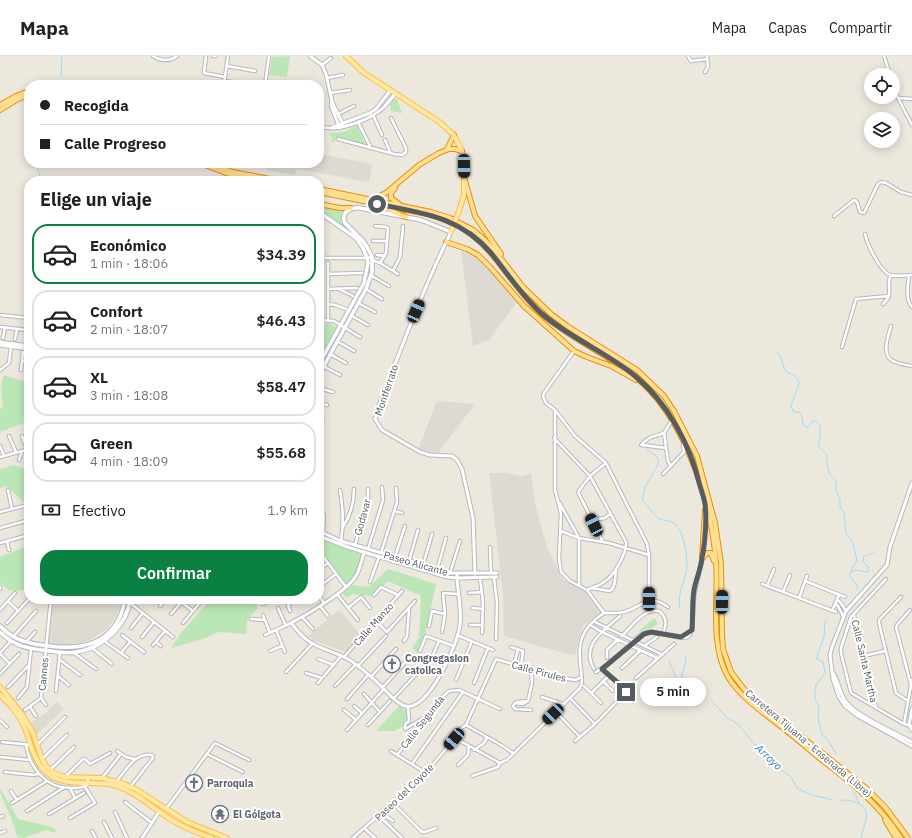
<!DOCTYPE html>
<html lang="es">
<meta charset="utf-8">
<style>
:root{--surface:#fff;--page:#f2f2f2;--text:#202124;--muted:#757577;--line:#e0e0e0;--accent:#0b8043}
body{margin:0;font-family:"IBM Plex Sans",sans-serif;background:var(--page);color:var(--text);height:100vh;display:flex;flex-direction:column;font-size:15px;white-space:nowrap}
*{box-sizing:border-box;margin:0}
p{font-size:13px;color:var(--muted)}
.icon{flex:none;width:22px;height:22px;fill:none;stroke:currentColor;stroke-width:2;stroke-linecap:round;stroke-linejoin:round}
.map{position:relative;flex:1;overflow:hidden}
.details{position:absolute;left:24px;top:120px;width:300px;height:428px;display:flex;flex-direction:column;background:var(--surface);border-radius:16px;box-shadow:0 2px 10px #0003}
.details>*{flex:none}
.banner{position:absolute;left:24px;top:24px;width:300px;height:88px;border-radius:16px;box-shadow:0 2px 10px #0003;display:grid;align-content:center;height:88px;padding:0 16px;background:var(--surface)}
.controls{position:absolute;left:864px;top:12px;display:grid;gap:8px}
.controls a{display:grid;place-items:center;width:36px;height:36px;border-radius:50%;background:var(--surface);box-shadow:0 2px 10px #0003;font-size:20px}
.end{position:absolute;width:18px;height:18px;margin:-9px;border:5px solid #575c61;background:#fff;box-shadow:0 0 0 2px #fff}
.from{border-radius:50%}
.bubble{position:absolute;height:28px;border-radius:14px;background:var(--surface);box-shadow:0 2px 10px #0003;font-size:13px;font-weight:600;line-height:28px;text-align:center}
.car{position:absolute;width:12px;height:24px;margin:-12px -6px;border-radius:5px;box-shadow:0 0 3px 1px #0007;background:linear-gradient(#222 24%,#8ab4d8 0 40%,#222 0 76%,#8ab4d8 0 86%,#222 0)}
.banner b{display:flex;align-items:center;gap:14px;height:38px;font-size:15px}
.banner b+b{border-top:1px solid var(--line)}
.banner i{width:10px;height:10px;background:var(--text)}
ul{padding:0;list-style:none}
li{display:flex;align-items:center;gap:12px;height:60px;margin:0 8px 6px;padding:0 8px;border:2px solid var(--line);border-radius:16px}
li div{flex:1}
li b{display:block;font-size:15px}
li em{font-style:normal;font-weight:600}
li.active{border-color:var(--accent)}
li>.icon{width:36px;height:36px;stroke-width:1.5}
h2{padding:0 16px;font-size:18px;line-height:48px}
.pay{display:flex;align-items:center;gap:10px;height:44px;padding:0 16px;font-size:15px}
.pay p{margin-inline-start:auto}
.action{display:flex;gap:8px;margin-top:auto;padding:8px 16px}
.action a{flex:1;height:46px;border-radius:16px;background:var(--accent);color:#fff;font-size:16px;font-weight:600;line-height:46px;text-align:center}
header{display:flex;align-items:center;gap:24px;box-sizing:border-box;height:56px;padding:0 20px;background:var(--surface);border-bottom:1px solid var(--line)}
header strong{font-size:19px}
nav{display:flex;gap:22px;margin-inline-start:auto;font-size:14px}
.map>svg:first-child{display:block}
.industrial{fill:#dddad3}
.education{fill:#dfdacf}
.green{fill:#bbe7b7}
.lines{fill:none;stroke-linecap:round;stroke-linejoin:round}
.stream{stroke:#9cdbff;stroke-width:1}
.minor-casing{stroke:#b4b8bd;stroke-width:4.5}
.tertiary-casing{stroke:#b4b8bd;stroke-width:5}
.secondary-casing{stroke:#b4b9bf;stroke-width:5.5}
.primary-casing{stroke:#ffbc45;stroke-width:6}
.trunk-casing{stroke:#eb8f00;stroke-width:6}
.minor{stroke:#fff;stroke-width:2.5}
.tertiary{stroke:#fff;stroke-width:3}
.secondary{stroke:#fff;stroke-width:3.5}
.primary{stroke:#ffe8a1;stroke-width:4}
.trunk{stroke:#ffdf92;stroke-width:4}
.primary-bridge-casing{stroke:#ffbc45;stroke-width:6;stroke-linecap:butt}
.primary-bridge{stroke:#ffe8a1;stroke-width:4}
.route{stroke:#575c61;stroke-width:5}
.labels{text-anchor:middle;stroke-width:4;stroke-linejoin:round;paint-order:stroke}
.street-label{font-size:10px;fill:#575c61;stroke:#fff}
.worship-label{font-size:10px;font-weight:bold;fill:#5b616d;stroke:#fff;text-anchor:start}
.water-label{font-size:11px;font-style:italic;fill:#2f78b1;stroke:#fff}
</style>
<header>
<strong>Mapa</strong>
<nav><a>Mapa</a><a>Capas</a><a>Compartir</a></nav>
</header>
<div class="map">
<svg width="912" height="782" viewBox="0 0 912 782">
<rect width="100%" height="100%" fill="#ede8de"/>
<path class="industrial" d="M319 98 372 108 369 126 297 113 294 119 266 114V112L258 111 259 107H319Z
M461 195 475 200 481 204 517 246 489 284 473 290Z
M437 345 475 348 438 397 424 396 418 393Z
M489 417H506L521 420 531 418 535 447 547 491 554 506 564 524 587 535 603 554 583 570 575 600 504 580 503 539Z"/>
<path class="education" d="M52 543H122L119 554 114 563 107 573 90 584 70 590 47 588Z
M339 554 360 578 346 596 318 586 308 580Z
M57 645 64 653 36 679 31 666 45 658Z"/>
<path class="green" d="M290 0 287 21 269 19 272 1Z
M394 43H397L402 57 391 55 390 48Z
M357 70 366 89 337 82 333 87 331 86 332 82 329 77 343 76Z
M319 149 344 153 342 156 341 165 351 177 319 153Z
M319 268H331L338 272 319 307Z
M4 319 25 326 29 331V365L0 376V354L3 349C1 337 0 329 4 319Z
M13 409 29 414V449H27L6 430 0 432V413Z
M319 482 362 499C358 511 356 521 345 528L319 493Z
M29 489V534L10 535 0 527V501Z
M388 513 436 528 426 575 418 597 412 592 419 582 421 540 388 525 372 540 353 538 346 542 342 537 353 529 369 531Z
M211 543H257V553L247 564 246 578 219 576 203 583 171 592 182 576Z
M654 562 655 563 658 568C652 573 646 572 640 576L639 575Z
M399 650 405 654H410V667L394 675H376Z
M0 732 18 763 52 771 57 774 55 777 46 774 24 782 22 781 18 782 11 762 0 737Z"/>
<g class="lines">
<path class="stream" d="M61 21 62 0
M39 107 38 115 42 125
M777 296 781 302 785 314C790 320 798 318 799 328L791 350 793 355 801 357 803 368 807 372 813 365H816L820 370V382L818 390 827 399V408L830 418 836 425V435L840 443V451L844 456 846 477 853 487 857 504 851 515
M647 393C649 397 654 397 657 401 664 410 640 428 643 445 648 450 652 457 657 461 662 465 667 464 672 466 684 471 689 505 686 517 683 529 677 540 680 553
M319 478 323 480
M337 485 442 518 455 520
M458 520 492 519
M857 533V529L850 521V517L855 514 868 516 869 511 863 506 864 500 875 497
M827 562C823 568 825 574 824 581 822 588 817 596 817 603L823 606 825 616 816 629 815 634V642L819 650 818 662 822 679 826 681 836 698
M686 601C687 608 678 623 682 629 685 631 690 634 693 636
M669 605 675 619 682 629
M712 645 726 661 738 668 765 701 791 721 798 733 812 739 833 744
M854 736 859 747
M841 744C852 744 869 747 866 763 865 769 862 775 861 782"/>
<g class="minor-casing">
<path id="minor" d="M153 0C161 5 169 6 177 0
M206 0 204 17 225 21
M213 0H216
M688 0 691 5 707 3
M884 0 890 19
M322 9 331 2
M227 10 255 15
M705 16 708 11 707 0
M327 22 343 19
M225 25 252 29
M893 27 898 42 912 69
M224 28 228 0
M265 29 269 0
M330 37 350 34
M899 42 912 43
M338 58 354 50
M373 59 382 79
M358 66 370 90
M319 71 331 72
M338 83 394 98 402 99 406 96V92L391 62
M385 84 390 96
M834 160 854 144 857 146 860 156 864 157 878 128 881 126 886 127 901 136 912 139
M375 170 386 171 388 172 386 197 380 207
M865 178C867 188 880 215 890 219 896 221 906 219 912 219
M373 185H387
M377 199 385 200
M319 202H367L372 201
M372 204 380 207 398 218
M328 207V264
M393 215 400 201 403 170
M328 218 362 217
M909 219C908 229 905 243 912 251
M372 220 389 230
M328 233 357 232
M339 233 353 240
M366 233 382 243
M358 247 375 256
M328 248 335 249 346 253
M883 248C895 237 885 229 891 219
M0 259 29 262
M352 260 368 269
M319 264 334 265 360 281
M891 270C888 280 881 299 893 305 899 308 906 309 912 310
M0 271 28 274
M3 282 5 272
M15 283 17 273
M337 285 354 295
M26 290 29 268
M842 291 856 243 889 240
M574 295 544 337 543 341 546 347 555 354 575 380 606 407 620 435 647 488 649 499V544
M330 298 346 307
M22 305 29 306
M323 310 340 319
M0 314 9 307 11 291
M21 314 23 296
M319 332 333 336
M319 347 327 349
M555 355V434L561 457 559 503 561 516 570 525 587 534 604 557
M319 362 322 363
M664 377 668 405 671 410
M9 380 16 396
M22 380 27 393
M554 382 590 420 626 486C627 497 614 520 604 526 599 530 593 531 587 534
M641 389C649 380 653 381 664 377L672 364
M642 389 666 392
M0 390 4 400
M0 401 29 393
M19 404 22 395
M663 418 682 398 684 396 683 389
M8 434 12 453
M340 434C343 451 344 467 341 485
M559 446 579 482V529
M394 455 402 457
M0 456 24 450
M594 468 598 463 605 462 610 458
M343 471C350 460 354 446 354 433
M0 472 29 464
M561 475 579 482 609 487 649 499
M323 477 324 459
M7 485 9 494
M603 486 578 436 590 420 606 407
M0 487 29 479
M355 489 368 444V433
M490 491 491 517
M368 493 383 444 382 431
M319 495 346 531
M381 497 397 446 396 432
M395 501 405 470
M409 505 418 474
M423 509 432 478
M319 514 328 507
M437 514 446 482
M450 517 460 485
M480 522 483 546 482 577
M494 522 497 547 496 583
M886 523 851 561 841 592V597L851 637 904 668 912 670
M805 525 845 541
M370 526 379 501
M762 528 836 556
M767 530 774 513
M0 531V533
M319 531 336 518
M591 532 610 535C616 531 615 521 616 514
M783 536 790 519
M469 537 482 536
M337 538 358 564
M374 539 381 531 398 539
M319 540 324 547
M901 541 879 564V567L896 637 908 645
M799 542 807 520
M837 543 841 547 846 555
M8 545 18 555
M129 546 173 581
M181 546 193 555
M835 547 838 550 843 560
M263 548 271 543
M160 550 166 543
M320 550 328 560
M278 552 286 570
M348 552 361 541 370 552
M472 552 483 553
M0 554 15 537
M910 554 897 569 896 571 911 629
M290 555 288 549 297 543
M832 555 839 539
M604 557C612 557 620 558 627 555 645 549 649 537 668 551
M171 558 184 543
M263 559 270 577
M854 559 876 652
M302 561 313 573
M251 563 265 564
M376 565 387 576 415 545
M595 566 661 598
M7 567 29 543
M183 567 203 543
M470 569H482
M429 570 432 555 445 558
M592 570 602 576 657 602
M131 572 143 557
M276 574 285 596
M442 576 445 558 443 537 458 538
M122 579 144 596
M265 579 291 567
M457 579 493 594
M622 580C632 570 644 552 659 555 668 562 666 569 663 578
M13 581 36 555
M142 581 154 566
M104 585 128 602
M404 585 407 580 409 553
M26 586 35 576
M156 586 161 590
M153 589 165 575
M644 590 657 581
M511 591 523 595 521 610
M92 592 112 608
M270 595 282 590
M420 595 426 580 454 590
M0 597 11 585
M74 597 96 613
M121 597 130 586
M0 598 10 608
M433 599 439 585
M864 600 885 595
M344 601 402 535
M607 602V594L618 583
M59 603 80 619
M318 603 334 609
M514 609 518 593
M358 610 386 580
M622 612 641 594
M531 613 532 627 528 645 523 648 515 647 513 650 515 653 531 654
M594 613C580 588 604 575 620 560
M286 616 313 587
M596 616C606 610 615 603 623 595 630 589 636 580 645 577 657 573 678 585 688 581
M306 617 322 622
M0 618 19 598
M58 620 69 629
M371 621 396 593
M636 622 674 588
M456 624 472 585
M603 625 613 635
M318 627 341 600
M474 627 488 592
M335 630 356 608
M584 630 601 647
M8 631 29 609
M383 631 408 603
M56 635 60 596
M591 637 609 620
M364 638 380 656
M542 641 563 648
M18 642 27 631 31 593
M41 642 46 649
M394 642 422 612
M347 643 368 619
M571 643 595 668
M517 646 528 645
M354 650 362 657
M30 651 36 660
M25 654 41 642 51 543
M344 654 356 664
M557 657 580 681
M0 664 7 671
M904 668 912 624
M368 669 390 645
M466 669 501 689 513 697
M405 673V668L409 665 408 651
M405 673 424 662
M347 674 384 633
M454 683 464 687 500 707 507 704 580 632C584 626 581 621 581 614 577 587 581 572 604 557
M575 685 595 668 626 636V634L602 613
M2 686 31 689
M26 689C30 712 46 733 72 732 77 732 83 732 87 729L88 721
M37 689 65 661
M474 694 484 687 487 682
M117 695 126 701 134 703
M391 695 426 717
M207 698 243 716
M397 699 438 645 449 635 459 634 500 653
M0 701 30 704
M42 703 67 679
M412 708 463 636
M458 709 468 699 469 690
M50 714 74 691
M5 716 34 719 38 718
M472 720 495 712 498 711 500 707
M65 721 83 703H85L90 708 110 697
M102 722 121 698
M117 725C127 713 134 697 152 699L153 702 131 730
M70 732 75 742
M11 735 17 744
M125 746 152 767
M12 747 47 725
M393 747 422 776H425L436 772
M166 753 215 687 249 704
M27 755 63 732
M115 756 127 782
M382 757 393 765
M49 758 84 737
M379 760 402 782
M0 761 3 760
M70 762 95 747 85 731
M104 766 112 782
M364 772 375 782
M92 775 96 782
M0 777 5 775
M353 782 426 717 454 683 460 673 466 669 496 603 542 617 569 623 576 624 581 621"/>
</g>
<g class="tertiary-casing">
<path id="tertiary" d="M310 0 322 9 326 18 332 45 331 50 340 72
M332 46 343 68
M333 71 370 57 376 53 390 35
M331 72C347 72 371 63 383 52 387 48 391 43 395 38
M451 176C423 233 401 293 378 352L375 363 382 374 420 396 430 399 452 400 457 404 462 413 473 462 475 518
M0 286 29 290
M0 289 29 293
M912 427 890 491 887 509 846 555 832 591 830 599 833 623 839 641 845 650 858 660 912 690
M319 475 341 485 450 517H497
M319 480 350 492 447 521 457 522 497 521
M364 496C362 504 360 513 356 520 346 536 308 558 291 567 297 574 303 582 310 586 324 595 341 597 354 607 365 615 375 624 384 633 390 639 397 648 405 650 428 657 458 587 460 569 462 552 457 535 457 518
M686 579 692 574
M688 581 692 574 694 539 702 502
M833 617C839 626 839 637 846 646 858 661 894 676 912 686
M912 653 909 669 912 674
M142 782 159 756"/>
</g>
<g class="secondary-casing">
<path id="secondary" d="M319 156 356 182 363 192 367 202 368 207 364 227 319 308
M319 319 366 233 372 216V201L367 191 363 185 345 167C340 156 351 151 360 152L421 164 451 176
M0 570C14 585 30 588 49 590 87 595 118 585 125 543
M0 576C15 591 30 593 50 595 59 596 69 598 77 596 103 592 127 570 130 543"/>
</g>
<g class="primary-casing">
<path id="primary" d="M346 0 364 17 438 65 454 79 462 95 464 110V139L459 155
M0 631 22 658 33 677 42 703 46 710 54 717 65 721 102 722 124 728 137 734 187 766 227 782
M0 639C9 648 19 658 24 670 30 684 33 703 44 714 61 733 91 724 113 729 136 735 153 753 173 765 185 772 198 777 212 782"/>
</g>
<g class="trunk-casing">
<path id="trunk" d="M56 29H74
M0 49 16 40 29 35
M0 54 18 43 29 39
M447 93 454 79
M200 107 226 117 263 125
M207 107 233 116 281 125
M222 107 229 109
M464 121 475 160 501 198
M395 132 391 137V142L399 148
M319 133 431 156 450 162 473 174 485 184 495 195 523 231 551 258 567 270 637 314 664 340 674 355 697 400 715 467 721 507 722 579 723 593 731 616 744 633 752 641 866 732 885 751 908 782
M319 136 427 158C440 162 454 166 465 174 496 194 513 232 541 257 569 282 604 296 634 320 684 359 711 444 716 506 719 542 709 588 728 621 741 642 764 657 783 672 795 681 806 691 818 701 851 726 878 747 901 782
M373 143 386 137 419 109 439 97 449 93H455L462 95
M319 148 340 152H351
M383 151 406 161
M446 186 467 193 478 199 490 211 524 250 574 295 587 301 611 310 636 324
M702 502 705 454
M703 502 707 497H711L714 505
M885 764 896 782"/>
</g>
<use href="#minor" class="minor"/>
<use href="#tertiary" class="tertiary"/>
<use href="#secondary" class="secondary"/>
<use href="#primary" class="primary"/>
<use href="#trunk" class="trunk"/>
<g class="primary-bridge-casing">
<path id="primary-bridge" d="M451 176 459 155"/>
</g>
<use href="#primary-bridge" class="primary-bridge"/>
</g>
<g class="lines">
<path class="route" d="M377 148C422 157 459 160 491 197 508 218 522 240 542 258 570 282 606 296 635 320 668 347 690 389 700 430 702 436 704 442 705 448 707 462 705 488 702 502 701 513 696 523 694 534 692 547 693 561 692 574L681 581 651 576 644 578 602 613 626 634V636"/>
</g>
<defs>
<g id="church-ring" transform="scale(0.9)"><circle r="9.5" fill="#fff" stroke="#6b7280" stroke-width="1.5"/><path d="M-1.2-6h2.4v3.5h3.3v2.4h-3.3V6h-2.4V-.1h-3.3v-2.4h3.3Z" fill="#6b7280"/></g>
<g id="temple-ring" transform="scale(0.9)"><circle r="9.5" fill="#fff" stroke="#6b7280" stroke-width="1.5"/><path d="M0-6L5-2H3V0L6.5 2.5H4V6H1.5V3h-3V6H-4V2.5H-6.5L-3 0V-2H-5Z" fill="#6b7280"/></g>
</defs>
<g fill-rule="evenodd">
<use href="#church-ring" x="392" y="608"/>
<use href="#church-ring" x="194" y="727"/>
<use href="#temple-ring" x="220" y="758"/>
</g>
<g class="labels">
<g class="street-label">
<text transform="translate(386 334) rotate(-71)" y="4">Montferrato</text>
<text transform="translate(362 461) rotate(-75)" y="4">Godavar</text>
<text transform="translate(416 507) rotate(16)" y="4">Paseo Alicante</text>
<text transform="translate(373 568) rotate(-48)" y="4">Calle Manzo</text>
<text transform="translate(865 605) rotate(77)" y="4">Calle Santa Martha</text>
<text transform="translate(539 615) rotate(15)" y="4">Calle Pirules</text>
<text transform="translate(43 618) rotate(-85)" y="4">Cannes</text>
<text transform="translate(422 666) rotate(-52)" y="4">Calle Segunda</text>
<text transform="translate(809 687) rotate(40)" y="4">Carretera Tijuana - Ensenada (Libre)</text>
<text transform="translate(404 736) rotate(-44)" y="4">Paseo del Coyote</text>
</g>
<g class="worship-label">
<text x="405" y="606">Congregasion<tspan x="405" dy="12">catolica</tspan></text>
<text x="207" y="731">Parroquia</text>
<text x="233" y="762">El Gólgota</text>
</g>
<g class="water-label">
<text transform="translate(769 701) rotate(43)" y="4">Arroyo</text>
</g>
</g>
</svg>
<div class="controls">
<a><svg class="icon" aria-label="locate" viewBox="0 0 24 24"><circle cx="12" cy="12" r="6"/><path d="M12 2v4M12 18v4M2 12h4M18 12h4"/></svg></a>
<a><svg class="icon" aria-label="layers" viewBox="0 0 24 24"><path d="M12 4l9 5-9 5-9-5zM3 14l9 5 9-5"/></svg></a>
</div>
<i class="end from" style="left:377px;top:148px"></i>
<i class="end" style="left:626px;top:636px"></i>
<div class="bubble" style="left:640px;top:622px;width:66px">5 min</div>
<i class="car" style="left:464px;top:110px;rotate:179deg"></i>
<i class="car" style="left:416px;top:255px;rotate:23deg"></i>
<i class="car" style="left:594px;top:469px;rotate:334deg"></i>
<i class="car" style="left:649px;top:543px;rotate:0deg"></i>
<i class="car" style="left:722px;top:546px;rotate:1deg"></i>
<i class="car" style="left:553px;top:658px;rotate:226deg"></i>
<i class="car" style="left:454px;top:683px;rotate:220deg"></i>
<div class="banner">
<b><i class="from"></i>Recogida</b>
<b><i></i>Calle Progreso</b>
</div>
<section class="details">
<h2>Elige un viaje</h2>
<ul>
<li class="active"><svg class="icon" aria-label="car" viewBox="0 0 24 24"><path d="M5 17H2v-5l4-1 3-4h7l3 4 3 1v5h-3M9 17h6M6 11h13"/><circle cx="7" cy="17" r="2"/><circle cx="17" cy="17" r="2"/></svg><div><b>Económico</b><p>1 min · 18:06</p></div><em>$34.39</em></li>
<li><svg class="icon" aria-label="car" viewBox="0 0 24 24"><path d="M5 17H2v-5l4-1 3-4h7l3 4 3 1v5h-3M9 17h6M6 11h13"/><circle cx="7" cy="17" r="2"/><circle cx="17" cy="17" r="2"/></svg><div><b>Confort</b><p>2 min · 18:07</p></div><em>$46.43</em></li>
<li><svg class="icon" aria-label="car" viewBox="0 0 24 24"><path d="M5 17H2v-5l4-1 3-4h7l3 4 3 1v5h-3M9 17h6M6 11h13"/><circle cx="7" cy="17" r="2"/><circle cx="17" cy="17" r="2"/></svg><div><b>XL</b><p>3 min · 18:08</p></div><em>$58.47</em></li>
<li><svg class="icon" aria-label="car" viewBox="0 0 24 24"><path d="M5 17H2v-5l4-1 3-4h7l3 4 3 1v5h-3M9 17h6M6 11h13"/><circle cx="7" cy="17" r="2"/><circle cx="17" cy="17" r="2"/></svg><div><b>Green</b><p>4 min · 18:09</p></div><em>$55.68</em></li>
</ul>
<div class="pay"><svg class="icon" aria-label="cash" viewBox="0 0 24 24"><path d="M3 7h18v10H3z"/><circle cx="12" cy="12" r="2"/></svg>Efectivo<p>1.9 km</p></div>
<div class="action"><a>Confirmar</a></div>
</section>
</div>
